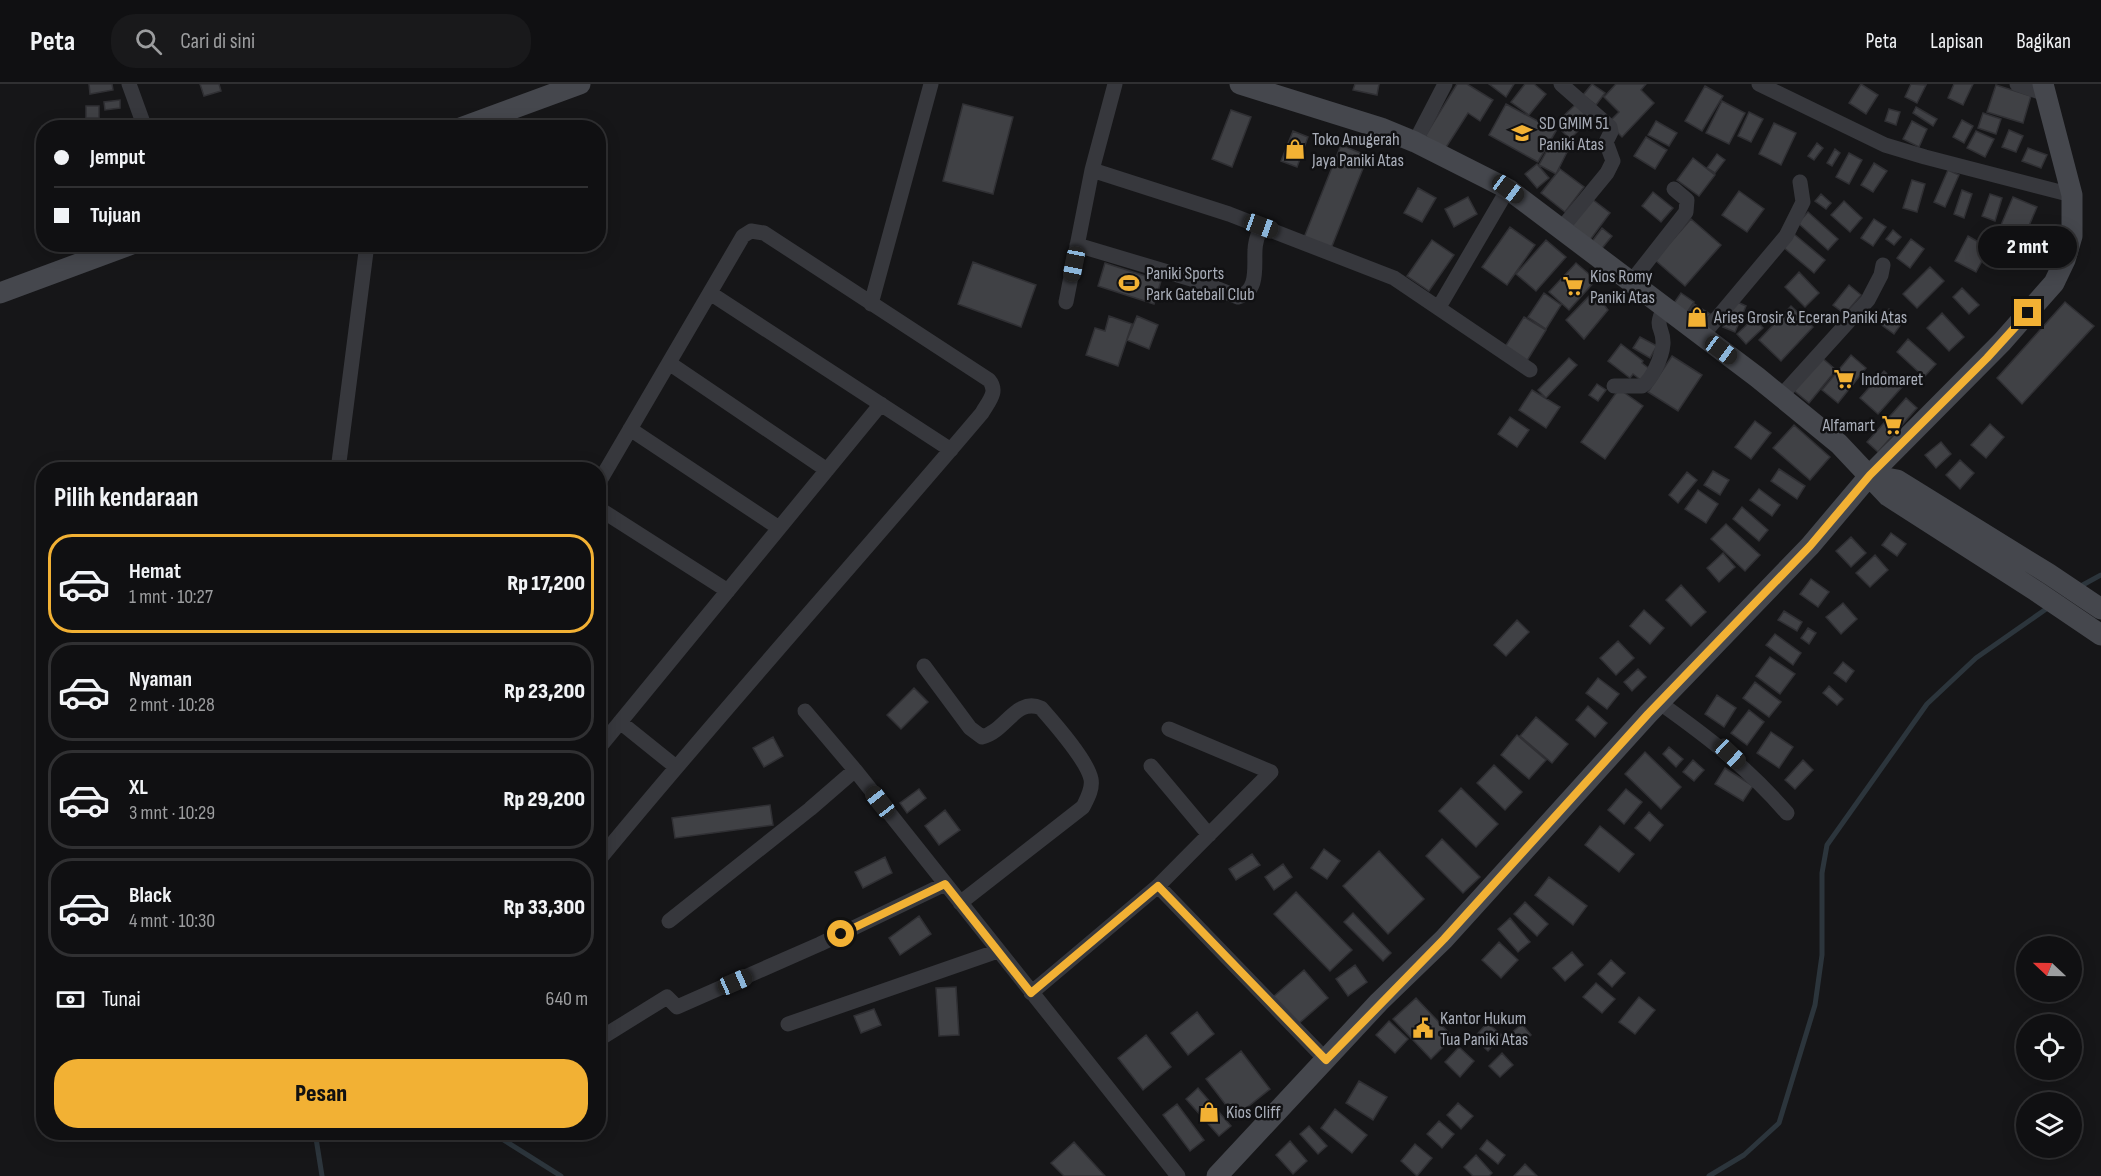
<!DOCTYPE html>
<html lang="id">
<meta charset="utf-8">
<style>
:root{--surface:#101012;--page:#19191b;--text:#f1f3f6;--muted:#9c9d9f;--line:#303032;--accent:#f2b134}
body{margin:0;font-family:"Sofia Sans Condensed",sans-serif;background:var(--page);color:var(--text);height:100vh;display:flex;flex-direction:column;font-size:22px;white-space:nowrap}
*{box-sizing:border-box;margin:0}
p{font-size:20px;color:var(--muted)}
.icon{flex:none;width:33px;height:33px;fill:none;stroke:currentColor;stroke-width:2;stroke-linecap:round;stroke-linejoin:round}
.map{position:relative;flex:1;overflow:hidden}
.side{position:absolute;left:36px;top:378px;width:570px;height:678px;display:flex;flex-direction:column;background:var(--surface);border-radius:24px;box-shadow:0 3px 15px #0003,0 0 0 2px var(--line)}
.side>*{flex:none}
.hud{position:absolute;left:36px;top:36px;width:570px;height:132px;border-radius:24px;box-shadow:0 3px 15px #0003,0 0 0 2px var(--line);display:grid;align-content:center;height:132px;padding:0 18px;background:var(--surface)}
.needle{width:39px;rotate:292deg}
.fabs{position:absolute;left:2016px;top:852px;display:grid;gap:12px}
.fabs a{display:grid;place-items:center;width:66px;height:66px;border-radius:50%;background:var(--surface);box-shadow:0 3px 15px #0003,0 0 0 2px var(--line);font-size:30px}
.end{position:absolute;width:27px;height:27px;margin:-14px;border:8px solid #f2b134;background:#111;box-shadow:0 0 0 3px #111}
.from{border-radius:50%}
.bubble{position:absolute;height:42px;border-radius:21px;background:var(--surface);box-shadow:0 3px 15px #0003,0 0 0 2px var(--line);font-size:20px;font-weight:800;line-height:42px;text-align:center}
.car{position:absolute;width:18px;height:36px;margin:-18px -9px;border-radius:8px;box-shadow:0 0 4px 2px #0007;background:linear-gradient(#222 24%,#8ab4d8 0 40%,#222 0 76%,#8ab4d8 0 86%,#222 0)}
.hud b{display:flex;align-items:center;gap:21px;height:57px;font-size:22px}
.hud b+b{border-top:2px solid var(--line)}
.hud i{width:15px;height:15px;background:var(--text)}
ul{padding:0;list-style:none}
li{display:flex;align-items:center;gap:18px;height:99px;margin:0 12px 9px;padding:0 6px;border:3px solid var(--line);border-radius:24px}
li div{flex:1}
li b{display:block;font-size:22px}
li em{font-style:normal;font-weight:800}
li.selected{border-color:var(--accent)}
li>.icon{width:54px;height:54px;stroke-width:1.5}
h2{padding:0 18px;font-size:27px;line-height:72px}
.pay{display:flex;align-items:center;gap:15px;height:66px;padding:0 18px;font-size:22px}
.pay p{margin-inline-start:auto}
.button{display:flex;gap:12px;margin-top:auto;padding:12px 18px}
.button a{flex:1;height:69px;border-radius:24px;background:var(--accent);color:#111;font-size:24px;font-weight:800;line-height:69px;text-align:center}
header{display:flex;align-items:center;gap:36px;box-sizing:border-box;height:84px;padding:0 30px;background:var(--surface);border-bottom:2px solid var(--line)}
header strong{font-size:28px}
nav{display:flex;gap:33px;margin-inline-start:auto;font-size:21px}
.search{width:420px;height:54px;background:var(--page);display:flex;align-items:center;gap:15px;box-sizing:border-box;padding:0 21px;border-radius:24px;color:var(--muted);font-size:22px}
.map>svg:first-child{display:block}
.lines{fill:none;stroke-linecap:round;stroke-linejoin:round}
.stream{stroke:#2c353c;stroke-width:5}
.building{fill:#404145;stroke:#303034;stroke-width:1.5}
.street{stroke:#37383d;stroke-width:15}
.secondary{stroke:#45474d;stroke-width:21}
.route{stroke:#f2b134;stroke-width:8}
.labels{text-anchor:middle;stroke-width:5;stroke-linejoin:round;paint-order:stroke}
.poi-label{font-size:18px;fill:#a8adb8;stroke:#111113;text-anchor:start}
</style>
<header>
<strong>Peta</strong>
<div class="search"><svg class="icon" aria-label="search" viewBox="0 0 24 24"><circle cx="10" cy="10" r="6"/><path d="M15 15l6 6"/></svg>Cari di sini</div>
<nav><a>Peta</a><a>Lapisan</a><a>Bagikan</a></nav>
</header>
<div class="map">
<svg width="2101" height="1092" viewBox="0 0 2101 1092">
<rect width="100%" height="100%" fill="#161618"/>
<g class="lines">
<path class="stream" d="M2079 503 2101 491
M315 1048 322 1092
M491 1048 561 1092
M1709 1092 1744 1071 1779 1039 1815 921 1822 871V789L1827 761 1927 620 1976 574 2049 523"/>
</g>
<path class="building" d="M89 0H112L113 6 90 10Z
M200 0H219L221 7 204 12Z
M1355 0H1379L1377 11 1353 6Z
M1457 0H1467L1493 16 1480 37 1468 29 1445 65 1425 52Z
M1489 0H1514L1506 13Z
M1525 0H1534L1546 10 1529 31 1511 18Z
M1592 0 1605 9 1596 21 1583 11Z
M1616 0H1646L1641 6 1654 19 1622 53 1608 39 1619 28 1604 13Z
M1861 0 1878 11 1866 30 1849 19Z
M1911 0 1926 1 1917 19 1905 13Z
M1954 0H1973L1963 21 1948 14Z
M1996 1 2031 12 2023 39 1987 28Z
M1705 2 1723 12 1702 47 1685 37Z
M120 16V24L105 26 104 18Z
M1722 17 1745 29 1729 60 1706 49Z
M963 20 1013 33 993 110 943 97Z
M1506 20 1556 47 1538 78 1489 51Z
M1576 20 1590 35 1570 55 1555 40Z
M86 22H99V34H86Z
M1916 23 1937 35 1933 42 1913 29Z
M1889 25 1900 28 1896 41 1885 37Z
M1231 26 1251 33 1232 83 1212 75Z
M1749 28 1763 35 1751 58 1738 52Z
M1983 29 2001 35 1996 50 1978 44Z
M1962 36 1973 42 1964 59 1953 53Z
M1656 37 1677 49 1669 62 1648 51Z
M1912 37 1927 45 1919 63 1903 55Z
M1774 39 1796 49 1781 81 1759 70Z
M2009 46 2023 52 2016 68 2002 63Z
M1293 47 1308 53 1297 83 1281 77Z
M1976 47 1994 55 1985 73 1967 64Z
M1646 53 1667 66 1655 85 1634 72Z
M1551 59 1567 68 1556 90 1539 81Z
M1817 59 1823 64 1814 76 1808 72Z
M1341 61 1368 72 1330 167 1303 156Z
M2028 64 2047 71 2041 84 2022 77Z
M1835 65 1840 69 1832 82 1827 79Z
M1849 69 1862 76 1849 100 1836 93Z
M1717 70 1725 76 1715 89 1707 84Z
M1693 74 1715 91 1699 112 1677 96Z
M1874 79 1887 87 1873 108 1861 101Z
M1537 80 1549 94 1537 104 1525 90Z
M1560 85 1584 103 1565 128 1541 109Z
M1948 86 1959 91 1945 123 1934 118Z
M1912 96 1925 100 1917 128 1903 124Z
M1418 104 1436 114 1422 138 1404 129Z
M1962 106 1972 110 1964 134 1954 130Z
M1739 107 1764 125 1747 148 1722 131Z
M1653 108 1673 124 1661 138 1642 122Z
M1821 110 1831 119 1826 125 1815 117Z
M1990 110 2002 114 1995 137 1982 132Z
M1468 113 1477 130 1454 143 1445 125Z
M2013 113 2037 123 2025 151 2001 141Z
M1592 115 1610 129 1590 156 1572 141Z
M1844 117 1862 134 1850 148 1831 131Z
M1808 128 1838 155 1828 166 1798 139Z
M1691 135 1721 161 1685 202 1655 176Z
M1874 135 1886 143 1873 162 1861 154Z
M1510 143 1535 161 1507 201 1482 183Z
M1602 144 1612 152 1599 168 1590 160Z
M1893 146 1901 153 1894 161 1886 155Z
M1794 150 1825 176 1814 189 1783 163Z
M1968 152 1989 164 1976 188 1955 177Z
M2015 152 2032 158 2023 184 2006 177Z
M1911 155 1924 165 1910 184 1897 174Z
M1432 156 1454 171 1429 207 1407 192Z
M1546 156 1566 173 1536 207 1516 190Z
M973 178 1036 201 1021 243 958 220Z
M1105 179 1161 197 1154 220 1098 202Z
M1576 179 1596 196 1569 226 1549 208Z
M1930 183 1944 197 1917 224 1903 210Z
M1799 188 1819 209 1805 223 1785 203Z
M1849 201 1861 211 1845 230 1833 221Z
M1962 204 1979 221 1969 230 1953 213Z
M1594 207 1608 226 1584 255 1566 236Z
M1544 209 1561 221 1546 245 1528 233Z
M1681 209 1694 218 1686 230 1672 222Z
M1735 217 1746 222 1735 248 1723 243Z
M2065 218 2094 242 2022 320 1997 294Z
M1694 220 1710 230 1700 246 1684 237Z
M1791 222 1813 243 1781 277 1759 256Z
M1889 225 1904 236 1894 250 1879 239Z
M1942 229 1964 253 1949 267 1927 244Z
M1109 232 1132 240 1118 282 1086 271 1095 244 1105 247Z
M1137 232 1158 241 1149 265 1127 256Z
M1524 233 1546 246 1525 280 1503 266Z
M1754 234 1763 244 1746 260 1737 250Z
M1640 253 1657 262 1650 274 1633 264Z
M1908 255 1936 280 1924 293 1897 268Z
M1621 260 1643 277 1642 279 1651 286 1642 297 1633 290 1630 294 1608 277Z
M1851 271 1866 284 1838 319 1822 306Z
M1672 272 1702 291 1678 327 1648 308Z
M1820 272 1836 286 1809 319 1792 305Z
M1569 274 1577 281 1546 314 1538 306Z
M1884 287 1902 303 1878 330 1860 314Z
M1597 300 1606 306 1598 317 1589 311Z
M1619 305 1643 322 1605 375 1581 358Z
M1532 306 1560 323 1546 344 1519 326Z
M1906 314 1917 324 1878 368 1867 358Z
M1510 333 1529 346 1517 363 1498 350Z
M1755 337 1771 349 1751 375 1735 363Z
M1990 340 2004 353 1986 374 1971 361Z
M1794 341 1830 373 1810 396 1773 364Z
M1941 358 1951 370 1936 384 1925 371Z
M1960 376 1974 389 1960 405 1946 391Z
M1779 385 1805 402 1797 415 1771 397Z
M1713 387 1729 396 1720 411 1704 401Z
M1687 388 1697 396 1678 419 1669 411Z
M1759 405 1780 421 1772 432 1750 416Z
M1698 406 1718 420 1706 439 1685 425Z
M1742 423 1768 446 1759 457 1733 435Z
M1726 440 1760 471 1745 487 1711 455Z
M1891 449 1906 460 1897 472 1882 461Z
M1851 453 1866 469 1851 483 1836 467Z
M1723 469 1735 483 1719 498 1707 484Z
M1875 471 1888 486 1870 503 1856 489Z
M1811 495 1829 508 1818 523 1800 510Z
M1681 501 1706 528 1691 542 1666 516Z
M1843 519 1857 535 1841 550 1826 533Z
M1644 526 1664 544 1650 560 1630 542Z
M1784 527 1802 538 1797 547 1778 536Z
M1517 536 1529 548 1506 572 1494 561Z
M1808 544 1816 549 1809 560 1801 554Z
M1775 550 1801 569 1793 581 1766 561Z
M1618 557 1634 574 1616 591 1600 574Z
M1770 573 1795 590 1780 610 1756 592Z
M1843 578 1854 587 1846 598 1834 589Z
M1638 585 1646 593 1632 607 1624 598Z
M1598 594 1619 610 1607 625 1586 609Z
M1755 598 1781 618 1769 633 1743 614Z
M1829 602 1843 615 1837 621 1823 609Z
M914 604 928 618 901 645 887 631Z
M1717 611 1736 624 1724 643 1705 630Z
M1588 622 1607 639 1595 653 1576 636Z
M1749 626 1764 638 1747 661 1731 649Z
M1536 633 1568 660 1552 679 1520 652Z
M1771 648 1793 663 1779 684 1757 669Z
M1517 651 1546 676 1529 695 1501 671Z
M773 653 783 672 764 683 753 664Z
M1669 663 1683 675 1676 683 1663 670Z
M1645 668 1681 703 1661 725 1625 690Z
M1693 676 1704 686 1694 697 1683 688Z
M1803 676 1813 686 1795 705 1785 696Z
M1494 681 1522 708 1505 726 1477 699Z
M1725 684 1753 702 1743 717 1715 700Z
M1461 704 1498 740 1476 763 1439 727Z
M919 705 926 714 907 729 900 719Z
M1626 705 1642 718 1624 740 1608 726Z
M770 721 773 741 675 754 672 734Z
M945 726 960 746 939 761 925 742Z
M1649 728 1663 741 1650 757 1635 744Z
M1600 742 1634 770 1619 788 1585 761Z
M1442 755 1480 793 1463 809 1426 772Z
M1324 765 1340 777 1327 795 1311 784Z
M1379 767 1424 815 1388 850 1343 802Z
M1252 770 1260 781 1236 796 1229 785Z
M885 773 892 789 863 804 855 788Z
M1283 780 1292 793 1274 806 1265 793Z
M1549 793 1587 822 1573 841 1535 811Z
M1296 808 1352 866 1330 887 1274 830Z
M1525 818 1548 840 1537 852 1514 830Z
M1353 829 1391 869 1383 877 1344 838Z
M919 832 931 850 900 871 889 854Z
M1510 834 1530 858 1518 868 1498 845Z
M1499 858 1518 876 1501 894 1482 876Z
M1572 868 1583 881 1565 897 1553 884Z
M1611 876 1625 889 1612 903 1598 890Z
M1355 881 1367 898 1348 912 1336 895Z
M1304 886 1328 914 1297 941 1273 913Z
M1596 899 1615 915 1602 929 1583 913Z
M956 903 959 951 939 952 936 904Z
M1639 913 1655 926 1635 950 1619 938Z
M1416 914 1453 953 1431 975 1393 935Z
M874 925 881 941 861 949 854 932Z
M1197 928 1214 950 1188 971 1171 949Z
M1389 937 1408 955 1395 969 1376 951Z
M1487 939 1502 951 1488 967 1474 954Z
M1522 940 1531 951 1519 961 1510 950Z
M1146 951 1171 983 1143 1006 1118 974Z
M1459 963 1474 977 1460 993 1445 978Z
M1241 967 1270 1005 1235 1033 1206 995Z
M1502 969 1513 981 1500 993 1489 982Z
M1359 997 1387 1013 1373 1036 1346 1019Z
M1198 1004 1231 1042 1219 1052 1186 1015Z
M1458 1019 1473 1032 1461 1045 1447 1031Z
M1177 1020 1204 1056 1190 1067 1163 1031Z
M1335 1025 1367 1051 1352 1069 1321 1044Z
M1439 1037 1454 1050 1442 1064 1427 1050Z
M1309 1042 1327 1062 1318 1070 1300 1050Z
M1487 1056 1505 1071 1498 1080 1480 1065Z
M1290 1057 1307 1077 1293 1090 1276 1071Z
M1074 1058 1105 1092H1064L1051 1079Z
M1415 1060 1432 1074 1417 1092 1401 1077Z
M1476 1071 1492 1089 1489 1092H1473L1464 1083Z
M1525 1080 1537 1092H1514Z"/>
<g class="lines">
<path class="street" d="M129 0 145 44
M1561 0 1610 43 1611 48 1606 58 1613 77 1607 89 1561 145
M1759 0 1885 61 1925 73 2072 111
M2017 0 2045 10
M1415 58 1445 0
M1092 86 1229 130 1394 194 1530 286
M1077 161 1198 197 1238 213C1259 207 1254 183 1255 166 1255 158 1258 150 1261 142
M1631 198 1686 128 1687 116 1674 105
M710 209 951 366
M1066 218 1092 86 1115 0
M871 220 931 0
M1439 223 1508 105
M1702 252 1786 152 1803 118 1800 98
M669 279 827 386
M1614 302H1642C1652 296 1662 273 1663 260 1664 242 1653 246 1664 224
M1781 312 1868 216 1881 191 1883 181
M630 345 779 444
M338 386 367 160
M598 400 743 152 751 147 764 149 989 296C999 308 988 318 982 329 855 479 723 625 598 777
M598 424 728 507
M924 582 970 644 982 653C1006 647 1016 613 1041 624 1055 640 1087 676 1091 695 1093 705 1087 715 1083 723L960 819
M1660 619C1709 654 1747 683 1787 729
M805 627 855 686 1178 1092
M620 638 676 683
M598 665 881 320
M1151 682 1209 751
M1158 802 1326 976
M669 837 810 725 855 686
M1031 909 1158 802 1271 688 1169 645
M788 940 998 867
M604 952 667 913 677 923 820 860 945 800"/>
<path class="secondary" d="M1240 0 1381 44 1415 58 1508 105 1757 293 1839 360 1888 412 2036 507 2101 551
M460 44 580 0
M0 209 132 160
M1870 391 1897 396 2049 490 2101 525
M1217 1092 1379 918 1444 855 1648 630 1810 462 1870 391 2002 258 2054 199 2065 176 2072 152V111L2043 0"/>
</g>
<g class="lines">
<path class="route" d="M841 850 945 800 1031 909 1158 802 1326 976 1444 855 1648 630 1810 462 1870 391 1987 274 2028 229"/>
</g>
<defs>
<g id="school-bare" transform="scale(1.62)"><path d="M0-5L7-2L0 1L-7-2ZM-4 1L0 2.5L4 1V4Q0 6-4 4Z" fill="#f2b134" stroke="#111113" stroke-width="2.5" paint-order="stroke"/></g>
<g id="shop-bare" transform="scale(1.62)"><path d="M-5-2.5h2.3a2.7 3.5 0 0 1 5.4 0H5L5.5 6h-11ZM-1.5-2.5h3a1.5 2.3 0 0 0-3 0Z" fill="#f2b134" stroke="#111113" stroke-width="2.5" paint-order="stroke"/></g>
<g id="stadium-bare" transform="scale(1.62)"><path d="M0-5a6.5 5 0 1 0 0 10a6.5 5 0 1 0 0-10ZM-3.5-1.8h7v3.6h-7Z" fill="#f2b134" stroke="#111113" stroke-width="2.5" paint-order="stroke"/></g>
<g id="supermarket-bare" transform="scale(1.62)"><path d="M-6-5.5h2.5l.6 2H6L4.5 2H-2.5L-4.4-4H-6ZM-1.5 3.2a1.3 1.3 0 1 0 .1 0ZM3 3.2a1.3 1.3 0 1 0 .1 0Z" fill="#f2b134" stroke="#111113" stroke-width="2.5" paint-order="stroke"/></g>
<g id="civic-bare" transform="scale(1.62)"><path d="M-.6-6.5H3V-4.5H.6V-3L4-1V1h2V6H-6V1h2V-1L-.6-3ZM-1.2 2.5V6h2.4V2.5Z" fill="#f2b134" stroke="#111113" stroke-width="2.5" paint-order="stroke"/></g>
</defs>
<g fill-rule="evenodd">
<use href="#school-bare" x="1522" y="49"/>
<use href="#shop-bare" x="1295" y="65"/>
<use href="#stadium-bare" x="1129" y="199"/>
<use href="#supermarket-bare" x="1573" y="202"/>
<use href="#shop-bare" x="1697" y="233"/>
<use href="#supermarket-bare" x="1844" y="295"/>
<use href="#supermarket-bare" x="1892" y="341"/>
<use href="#civic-bare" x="1423" y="944"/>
<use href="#shop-bare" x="1209" y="1028"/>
</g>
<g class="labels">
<g class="poi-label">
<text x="1539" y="45">SD GMIM 51<tspan x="1539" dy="21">Paniki Atas</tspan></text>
<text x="1312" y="61">Toko Anugerah<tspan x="1312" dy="21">Jaya Paniki Atas</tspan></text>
<text x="1146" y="195">Paniki Sports<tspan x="1146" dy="21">Park Gateball Club</tspan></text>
<text x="1590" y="198">Kios Romy<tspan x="1590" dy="21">Paniki Atas</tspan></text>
<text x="1714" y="239">Aries Grosir &amp; Eceran Paniki Atas</text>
<text x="1861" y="301">Indomaret</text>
<text x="1875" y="347" text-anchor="end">Alfamart</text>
<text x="1440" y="940">Kantor Hukum<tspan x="1440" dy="21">Tua Paniki Atas</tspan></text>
<text x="1226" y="1034">Kios Cliff</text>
</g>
</g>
</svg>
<div class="fabs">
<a><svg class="needle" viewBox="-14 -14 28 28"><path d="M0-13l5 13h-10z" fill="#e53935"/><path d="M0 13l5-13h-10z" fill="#9c9d9f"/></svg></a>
<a><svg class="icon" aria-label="locate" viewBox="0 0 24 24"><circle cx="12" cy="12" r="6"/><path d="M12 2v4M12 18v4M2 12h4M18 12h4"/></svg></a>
<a><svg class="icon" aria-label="layers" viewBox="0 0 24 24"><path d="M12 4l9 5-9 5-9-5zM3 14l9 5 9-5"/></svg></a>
</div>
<i class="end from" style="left:841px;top:850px"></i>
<i class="end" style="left:2028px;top:229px"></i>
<div class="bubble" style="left:1978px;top:142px;width:99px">2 mnt</div>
<i class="car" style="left:1508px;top:105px;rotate:127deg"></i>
<i class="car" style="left:1261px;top:142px;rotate:110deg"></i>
<i class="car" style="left:1074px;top:180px;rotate:191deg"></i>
<i class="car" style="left:1721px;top:266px;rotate:126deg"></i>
<i class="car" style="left:1730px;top:670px;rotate:133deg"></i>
<i class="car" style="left:880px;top:718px;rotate:322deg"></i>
<i class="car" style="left:735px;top:898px;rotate:66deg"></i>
<div class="hud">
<b><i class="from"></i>Jemput</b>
<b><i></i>Tujuan</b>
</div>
<section class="side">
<h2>Pilih kendaraan</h2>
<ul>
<li class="selected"><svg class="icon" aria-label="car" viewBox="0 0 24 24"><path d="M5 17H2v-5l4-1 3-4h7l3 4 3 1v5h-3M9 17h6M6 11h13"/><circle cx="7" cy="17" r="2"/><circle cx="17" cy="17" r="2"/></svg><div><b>Hemat</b><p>1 mnt · 10:27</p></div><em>Rp 17,200</em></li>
<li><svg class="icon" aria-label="car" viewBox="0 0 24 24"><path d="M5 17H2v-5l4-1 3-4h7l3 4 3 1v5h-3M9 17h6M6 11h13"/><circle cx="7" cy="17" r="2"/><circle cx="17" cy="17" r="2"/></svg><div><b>Nyaman</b><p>2 mnt · 10:28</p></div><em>Rp 23,200</em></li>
<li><svg class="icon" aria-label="car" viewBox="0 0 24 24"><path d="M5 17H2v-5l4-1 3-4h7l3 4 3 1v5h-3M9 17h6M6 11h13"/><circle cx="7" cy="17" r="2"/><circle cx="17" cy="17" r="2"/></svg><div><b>XL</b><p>3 mnt · 10:29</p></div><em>Rp 29,200</em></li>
<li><svg class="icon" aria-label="car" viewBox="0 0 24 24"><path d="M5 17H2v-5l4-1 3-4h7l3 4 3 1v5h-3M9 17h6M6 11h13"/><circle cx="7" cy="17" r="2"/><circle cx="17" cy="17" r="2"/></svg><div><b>Black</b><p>4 mnt · 10:30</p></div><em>Rp 33,300</em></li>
</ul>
<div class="pay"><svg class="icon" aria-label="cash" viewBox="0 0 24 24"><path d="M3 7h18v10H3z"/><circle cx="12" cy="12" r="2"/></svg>Tunai<p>640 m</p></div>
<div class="button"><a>Pesan</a></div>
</section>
</div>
